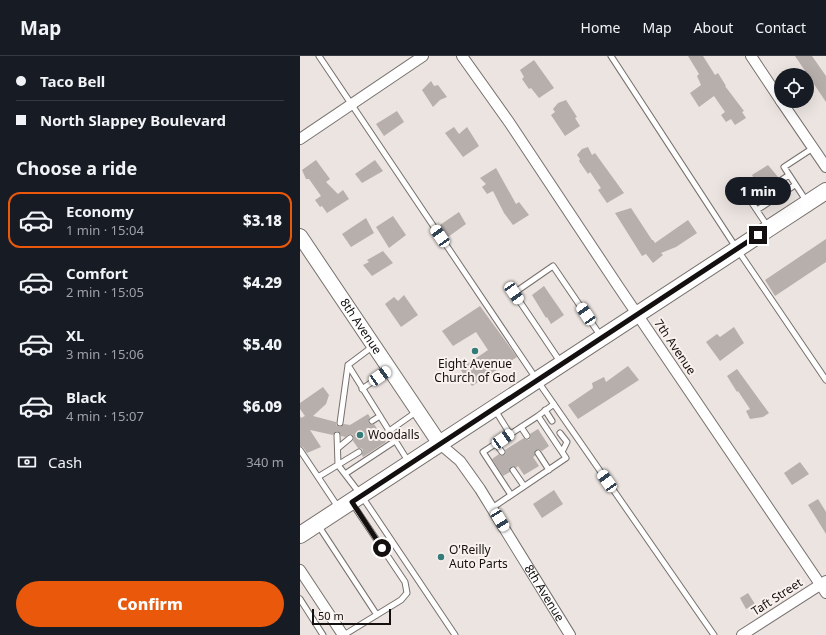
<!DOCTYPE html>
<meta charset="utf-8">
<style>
:root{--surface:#171b24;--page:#20242c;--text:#f1f3f6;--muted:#9ea1a6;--line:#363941;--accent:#ea580c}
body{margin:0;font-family:"Noto Sans",sans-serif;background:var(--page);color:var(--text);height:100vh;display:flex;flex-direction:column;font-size:15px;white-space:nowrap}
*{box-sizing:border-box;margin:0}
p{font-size:13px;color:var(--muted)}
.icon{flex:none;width:22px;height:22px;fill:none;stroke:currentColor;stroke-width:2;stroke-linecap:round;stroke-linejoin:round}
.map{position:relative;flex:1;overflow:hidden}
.panel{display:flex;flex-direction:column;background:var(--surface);width:300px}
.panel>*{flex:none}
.hud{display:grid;align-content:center;height:88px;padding:0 16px;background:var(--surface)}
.controls{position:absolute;left:474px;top:12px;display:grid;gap:8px}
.controls a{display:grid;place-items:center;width:40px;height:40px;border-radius:50%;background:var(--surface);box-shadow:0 4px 16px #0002;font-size:20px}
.scale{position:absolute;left:12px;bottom:10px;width:79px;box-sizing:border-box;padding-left:4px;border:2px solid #13100f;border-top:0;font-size:11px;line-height:14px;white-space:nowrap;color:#13100f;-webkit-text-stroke:3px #f9f1ed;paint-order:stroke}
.end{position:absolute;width:18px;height:18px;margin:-9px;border:5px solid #13100f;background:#fff;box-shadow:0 0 0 2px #fff}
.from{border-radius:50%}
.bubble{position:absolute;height:28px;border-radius:14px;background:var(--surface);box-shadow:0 4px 16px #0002;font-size:13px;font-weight:800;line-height:28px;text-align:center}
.car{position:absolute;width:12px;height:24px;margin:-12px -6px;border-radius:5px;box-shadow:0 0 3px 1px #0007;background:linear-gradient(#fff 24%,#345 0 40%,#fff 0 76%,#345 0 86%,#fff 0)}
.hud b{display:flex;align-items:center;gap:14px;height:38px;font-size:15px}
.hud b+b{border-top:1px solid var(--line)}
.hud i{width:10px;height:10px;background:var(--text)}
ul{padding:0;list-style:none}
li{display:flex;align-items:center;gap:12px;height:56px;margin:0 8px 6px;padding:0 8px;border:2px solid transparent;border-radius:12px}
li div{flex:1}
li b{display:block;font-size:15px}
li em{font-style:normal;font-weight:800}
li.active{border-color:var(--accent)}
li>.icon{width:36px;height:36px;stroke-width:1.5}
h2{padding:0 16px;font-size:18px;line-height:48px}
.pay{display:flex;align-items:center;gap:10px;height:44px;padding:0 16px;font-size:15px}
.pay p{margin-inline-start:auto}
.action{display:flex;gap:8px;margin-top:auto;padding:8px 16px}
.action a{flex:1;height:46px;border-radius:24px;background:var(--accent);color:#fff;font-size:16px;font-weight:800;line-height:46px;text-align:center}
header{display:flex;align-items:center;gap:24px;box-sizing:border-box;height:56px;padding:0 20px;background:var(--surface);border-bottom:1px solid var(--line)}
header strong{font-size:19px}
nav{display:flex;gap:22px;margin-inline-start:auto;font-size:14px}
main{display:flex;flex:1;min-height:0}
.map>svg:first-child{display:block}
.building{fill:#b7afac}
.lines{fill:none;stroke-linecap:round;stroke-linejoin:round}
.lane-casing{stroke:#78716e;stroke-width:7}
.street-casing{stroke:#78716e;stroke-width:12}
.secondary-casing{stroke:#78716e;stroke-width:16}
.primary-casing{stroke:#78716e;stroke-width:18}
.lane{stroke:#fff;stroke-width:5}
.street{stroke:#fff;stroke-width:10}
.secondary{stroke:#fff;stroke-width:14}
.primary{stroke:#fff;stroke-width:16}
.route{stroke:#13100f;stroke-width:5}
.poi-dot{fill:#347c79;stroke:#f9f1ed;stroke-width:1.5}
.labels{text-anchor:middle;stroke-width:4;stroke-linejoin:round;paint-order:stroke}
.street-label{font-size:12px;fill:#13100f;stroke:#f9f1ed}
.poi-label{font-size:12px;fill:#13100f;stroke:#f9f1ed;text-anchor:start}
</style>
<header>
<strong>Map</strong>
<nav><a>Home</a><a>Map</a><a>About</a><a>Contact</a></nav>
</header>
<main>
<section class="panel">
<div class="hud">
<b><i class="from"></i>Taco Bell</b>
<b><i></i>North Slappey Boulevard</b>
</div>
<h2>Choose a ride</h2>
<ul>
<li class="active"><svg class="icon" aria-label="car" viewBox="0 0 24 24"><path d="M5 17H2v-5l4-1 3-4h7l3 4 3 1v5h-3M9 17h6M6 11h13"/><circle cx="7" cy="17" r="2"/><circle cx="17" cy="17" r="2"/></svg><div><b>Economy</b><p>1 min · 15:04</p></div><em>$3.18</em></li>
<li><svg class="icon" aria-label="car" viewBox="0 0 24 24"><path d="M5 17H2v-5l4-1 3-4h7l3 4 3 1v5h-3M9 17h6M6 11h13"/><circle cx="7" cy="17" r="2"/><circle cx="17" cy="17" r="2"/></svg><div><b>Comfort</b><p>2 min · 15:05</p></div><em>$4.29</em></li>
<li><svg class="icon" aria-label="car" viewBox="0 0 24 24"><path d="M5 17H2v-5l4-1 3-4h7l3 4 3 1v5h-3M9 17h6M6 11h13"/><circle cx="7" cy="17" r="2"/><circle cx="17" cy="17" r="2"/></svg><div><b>XL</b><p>3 min · 15:06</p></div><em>$5.40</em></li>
<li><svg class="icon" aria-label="car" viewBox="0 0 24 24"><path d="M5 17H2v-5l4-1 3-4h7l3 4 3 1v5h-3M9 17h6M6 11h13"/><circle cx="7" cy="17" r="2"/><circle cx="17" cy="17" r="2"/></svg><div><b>Black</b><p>4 min · 15:07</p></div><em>$6.09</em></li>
</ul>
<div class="pay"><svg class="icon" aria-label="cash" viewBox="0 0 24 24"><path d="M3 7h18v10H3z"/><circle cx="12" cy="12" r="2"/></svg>Cash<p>340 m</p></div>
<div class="action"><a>Confirm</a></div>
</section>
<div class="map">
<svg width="526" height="579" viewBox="0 0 526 579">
<rect width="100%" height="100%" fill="#ebe4e0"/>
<path class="building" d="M388 0H403L415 19 418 17 426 30H425L444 55 442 56 446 62 435 69 431 63 426 66 421 59 425 56 414 40 399 51 390 37 401 29 397 20 399 18Z
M495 0H512L526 20V46Z
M234 4 254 32 239 42 231 32 229 33 222 23 224 21 220 14Z
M131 25 134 30 138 29 147 41 140 44 133 51 122 34Z
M266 44 277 61 275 62 280 70 265 80 251 59 255 56 253 53 258 47Z
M97 55 104 66 84 80 76 68Z
M154 71 159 78 167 71 179 90 163 101 145 77Z
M288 91 292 99 295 97 324 137 307 147 298 134 301 132 290 116 288 118 279 105 280 103 277 99 282 93Z
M16 104 30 123 26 126 38 138 43 134 49 143 27 157 22 150 20 151 15 144 21 140 9 123H6L2 114Z
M75 104 83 115 62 127 55 118Z
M468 109 478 121 476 125 477 128 480 129 482 128 485 131 466 143 464 140 466 138V135L463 133 460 134 452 119Z
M196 112 216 148 219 146 229 159 213 169 204 157 193 135 187 138 182 131 186 128 180 122Z
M331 152 352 184H353L355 187 388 164 397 177 376 191 361 197 363 199 353 207 346 198 342 200 315 157Z
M159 156 166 168 148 181 140 169Z
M93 160 106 179 89 192 76 171Z
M66 162 74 177 51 191 42 178Z
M526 183V206L475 240 465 224Z
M83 195 93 207 72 220 63 209 69 206 67 204Z
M244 230 264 259 251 268 247 261 246 262 232 239Z
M104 239 118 259 101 271 85 248 94 241 98 245Z
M180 250 217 301 172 330 160 313 188 294 176 276 153 290 142 275Z
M434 271 444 287 420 305 406 286 417 278 420 281Z
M328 310 339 324 278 363 268 349 293 332 292 327 304 321 306 326Z
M437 313 469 357 463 361 450 363 446 355 450 353 438 335 437 336 427 320Z
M23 331 29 339 26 348 13 360 36 366V369L40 371 44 368 50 369 68 358 70 361 68 365 69 367 72 369 74 368 80 377 78 379 79 382 81 384 84 383 86 386 63 401 62 399 63 394 61 392H58L53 385 54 382 52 378H49L45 381 41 380 40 377 37 375 35 376 33 379 10 374 21 391 7 397 3 391 0 390V360L1 362 5 360 0 353V347Z
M238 373 249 390 242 395 238 393 235 395V400L233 401 239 410 224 419 218 410 216 412 212 410 210 412V416L203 420 192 403 199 398 201 400 204 399 206 397 205 394 224 382 226 384H229L231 381 230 378Z
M500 406 509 418 492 429 484 417Z
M254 434 263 448 242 462 233 448Z
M518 443 526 456V478L508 449Z
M448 537 455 548 446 553 440 542Z"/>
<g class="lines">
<g class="lane-casing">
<path id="lane" d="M19 0 237 324 414 579
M311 0 437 193 526 324
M480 125 489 119
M442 132 468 171
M451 144 462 137
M507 146 484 111 513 92
M457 154 495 129
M72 291 48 309 108 405
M261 307 214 237 253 210 300 279
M62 333 89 314
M195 354 210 378
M245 354 252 365
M238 360 254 348
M72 365 80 360
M40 367 48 309
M221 371 227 380
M260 377 267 386 262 396
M37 379 38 409 61 439 155 579
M82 380 116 356
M196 388 202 396
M38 392 50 382
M0 394 38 451
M238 397 249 414
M213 414 224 430
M45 418 95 385
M18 421 59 396
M192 452 266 402 238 360 183 396 211 439
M18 469 77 559
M0 543 23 579
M44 579 101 544 107 537 105 526 52 447"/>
</g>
<g class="street-casing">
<g id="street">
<path d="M162 0 209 66 318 230 526 537"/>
<path d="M451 0 481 45"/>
<path d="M481 45 526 111"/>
<path d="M0 83 123 0"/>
<path id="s1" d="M140 388 160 405 180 433 270 579"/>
<path d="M0 514 43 579"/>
<path d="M442 579 526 525"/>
</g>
</g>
<g class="secondary-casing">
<g id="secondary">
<path id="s2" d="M0 180 140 388"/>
</g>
</g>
<g class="primary-casing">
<path id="primary" d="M0 479 526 135"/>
</g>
<use href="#lane" class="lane"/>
<use href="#street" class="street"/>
<use href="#secondary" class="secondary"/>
<use href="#primary" class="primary"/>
</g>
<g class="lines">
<path class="route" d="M82 492 52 446 458 179"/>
</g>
<g class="poi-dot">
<circle cx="175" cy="295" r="4"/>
<circle cx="60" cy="379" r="4"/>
<circle cx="141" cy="501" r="4"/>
</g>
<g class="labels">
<g class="street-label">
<text dy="4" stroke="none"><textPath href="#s2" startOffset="109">8th Avenue</textPath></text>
<text transform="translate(375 291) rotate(56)" y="4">7th Avenue</text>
<text dy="4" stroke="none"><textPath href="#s1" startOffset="183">8th Avenue</textPath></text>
<text transform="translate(477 541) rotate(-33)" y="4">Taft Street</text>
</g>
<g class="poi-label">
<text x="175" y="312" text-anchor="middle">Eight Avenue<tspan x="175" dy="14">Church of God</tspan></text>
<text x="68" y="383">Woodalls</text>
<text x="149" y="498">O'Reilly<tspan x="149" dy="14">Auto Parts</tspan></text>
</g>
</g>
</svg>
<div class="controls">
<a><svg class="icon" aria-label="locate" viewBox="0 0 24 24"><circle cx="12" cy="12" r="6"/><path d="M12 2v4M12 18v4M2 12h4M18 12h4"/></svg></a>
</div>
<div class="scale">50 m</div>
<i class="end from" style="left:82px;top:492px"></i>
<i class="end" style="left:458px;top:179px"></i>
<div class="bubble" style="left:425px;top:121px;width:66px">1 min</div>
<i class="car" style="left:140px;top:180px;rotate:326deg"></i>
<i class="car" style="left:214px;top:237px;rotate:146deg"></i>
<i class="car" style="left:286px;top:258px;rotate:326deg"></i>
<i class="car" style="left:80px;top:320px;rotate:55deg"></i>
<i class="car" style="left:203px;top:383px;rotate:56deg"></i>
<i class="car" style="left:307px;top:425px;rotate:325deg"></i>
<i class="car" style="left:200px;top:464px;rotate:149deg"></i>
</div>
</main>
